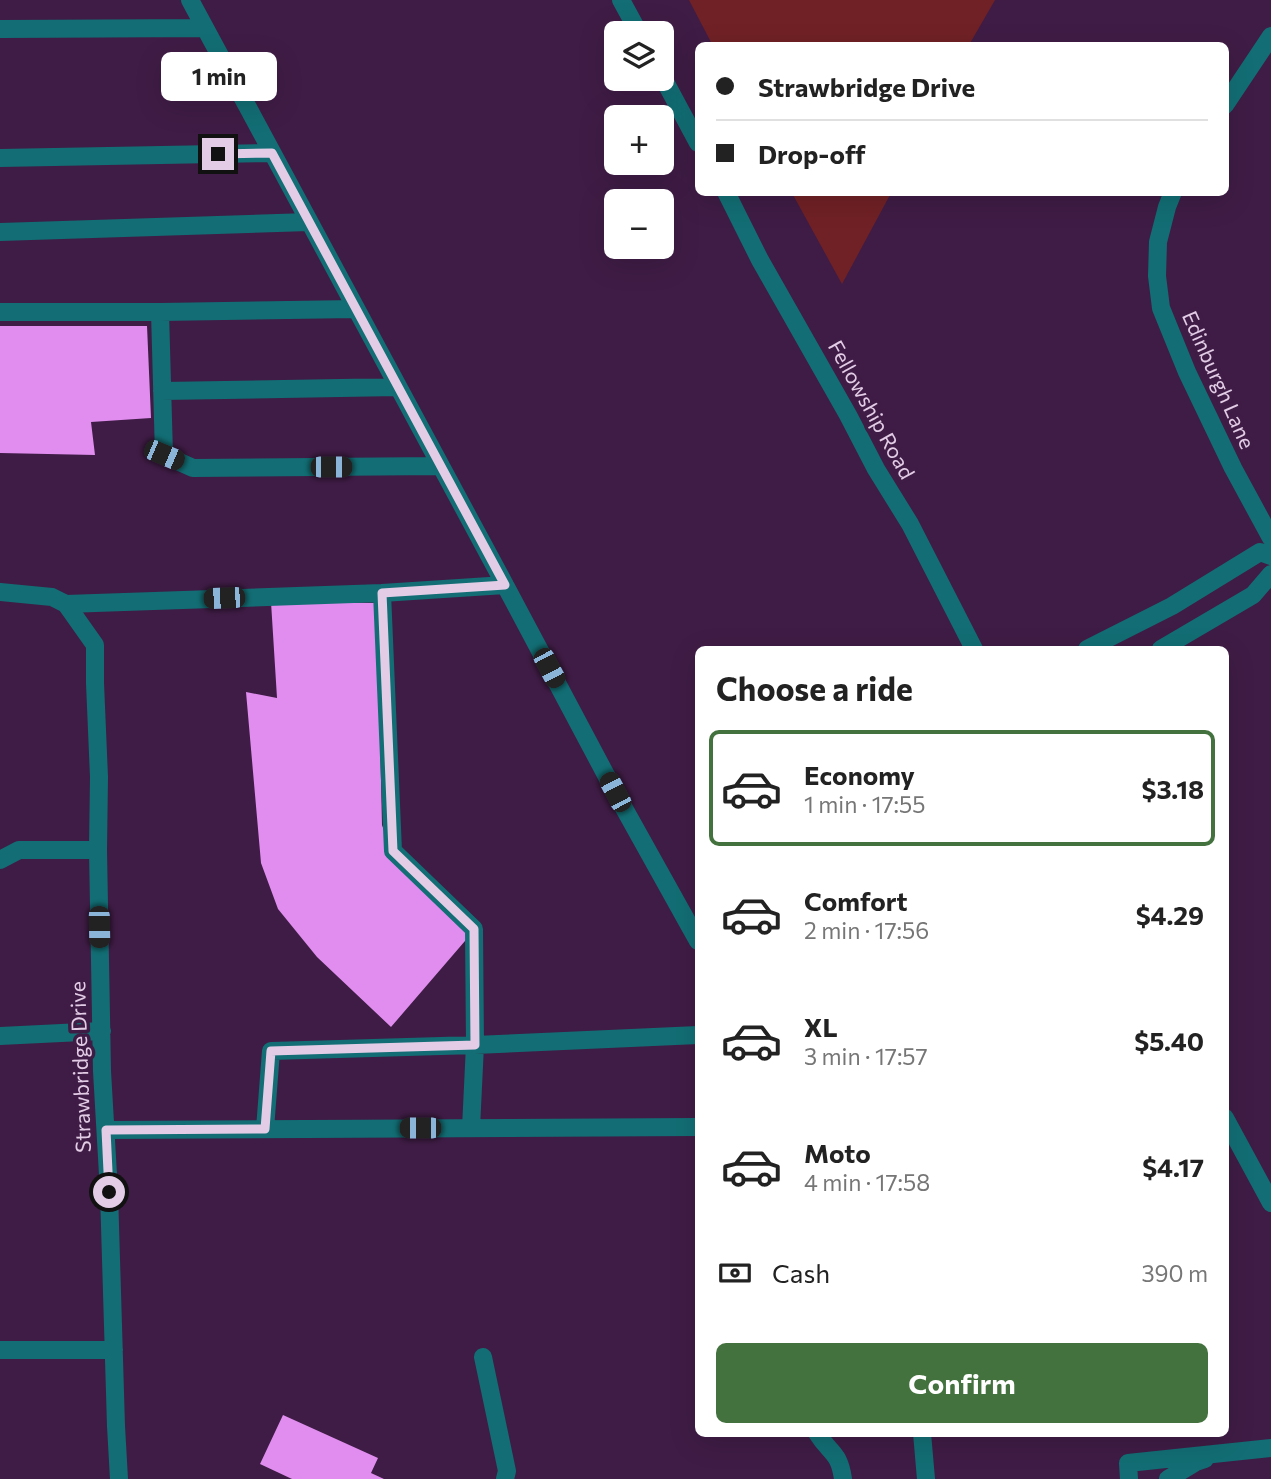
<!DOCTYPE html>
<meta charset="utf-8">
<style>
:root{--surface:#fff;--page:#f6f6f6;--text:#222;--muted:#767676;--line:#e0e0e0;--accent:#44723e}
body{margin:0;font-family:Commissioner,sans-serif;background:var(--page);color:var(--text);height:100vh;display:flex;flex-direction:column;font-size:26px;white-space:nowrap}
*{box-sizing:border-box;margin:0}
p{font-size:23px;color:var(--muted)}
.icon{flex:none;width:38px;height:38px;fill:none;stroke:currentColor;stroke-width:2;stroke-linecap:round;stroke-linejoin:round}
.map{position:relative;flex:1;overflow:hidden}
.side{position:absolute;left:695px;top:646px;width:534px;height:791px;display:flex;flex-direction:column;background:var(--surface);border-radius:10px;box-shadow:0 7px 28px #0002}
.side>*{flex:none}
.guide{position:absolute;left:695px;top:42px;width:534px;height:154px;border-radius:10px;box-shadow:0 7px 28px #0002;display:grid;align-content:center;height:154px;padding:0 21px;background:var(--surface)}
.controls{position:absolute;left:604px;top:21px;display:grid;gap:14px}
.controls a{display:grid;place-items:center;width:70px;height:70px;border-radius:10px;background:var(--surface);box-shadow:0 7px 28px #0002;font-size:35px}
.end{position:absolute;width:32px;height:32px;margin:-16px;border:9px solid #e2cce6;background:#111;box-shadow:0 0 0 4px #111}
.from{border-radius:50%}
.bubble{position:absolute;height:49px;border-radius:10px;background:var(--surface);box-shadow:0 7px 28px #0002;font-size:23px;font-weight:700;line-height:49px;text-align:center}
.car{position:absolute;width:21px;height:42px;margin:-21px -10px;border-radius:9px;box-shadow:0 0 5px 2px #0007;background:linear-gradient(#222 24%,#8ab4d8 0 40%,#222 0 76%,#8ab4d8 0 86%,#222 0)}
.guide b{display:flex;align-items:center;gap:24px;height:66px;font-size:26px}
.guide b+b{border-top:2px solid var(--line)}
.guide i{width:18px;height:18px;background:var(--text)}
ul{padding:0;list-style:none}
li{display:flex;align-items:center;gap:21px;height:116px;margin:0 14px 10px;padding:0 7px;border:4px solid transparent;border-radius:10px}
li div{flex:1}
li b{display:block;font-size:26px}
li em{font-style:normal;font-weight:700}
li.selected{border-color:var(--accent)}
li>.icon{width:63px;height:63px;stroke-width:1.5}
h2{padding:0 21px;font-size:32px;line-height:84px}
.pay{display:flex;align-items:center;gap:18px;height:77px;padding:0 21px;font-size:26px}
.pay p{margin-inline-start:auto}
.primary-button{display:flex;gap:14px;margin-top:auto;padding:14px 21px}
.primary-button a{flex:1;height:80px;border-radius:10px;background:var(--accent);color:#fff;font-size:28px;font-weight:700;line-height:80px;text-align:center}
.map>svg:first-child{display:block}
.green{fill:#702125}
.building{fill:#e08def}
.lines{fill:none;stroke-linecap:round;stroke-linejoin:round}
.minor{stroke:#126e74;stroke-width:18}
.route{stroke:#e2cce6;stroke-width:9}
.labels{text-anchor:middle;stroke-width:7;stroke-linejoin:round;paint-order:stroke}
.street-label{font-size:21px;fill:#e2cce6;stroke:#3f1c45}
</style>
<div class="map">
<svg width="1271" height="1479" viewBox="0 0 1271 1479">
<rect width="100%" height="100%" fill="#3f1c45"/>
<path class="green" d="M689 0H995L969 45 713 46Z
M792 193H891L842 284Z"/>
<path class="building" d="M0 326H147L151 418 91 422 95 455 0 453Z
M271 602 377 603 382 825 395 861 471 934 391 1027 317 957 278 909 261 863 246 692 277 698Z
M283 1415 378 1458 371 1473 384 1479H292L260 1464Z"/>
<g class="lines">
<path class="minor" d="M190 0 505 585 615 792 698 941
M621 0 639 33
M0 29 205 28
M662 76 698 143
M1225 105 1271 36
M0 158 272 153
M726 192 760 260 848 415 876 469 910 524 974 649
M1173 192 1167 207 1158 242 1157 276 1161 308 1187 372 1233 468 1271 538
M0 232 309 222
M0 312H160L164 455 193 468 441 466
M160 312 356 309
M162 391 398 387
M0 592 52 597 66 604 95 645V683L99 777 98 850 102 1071 109 1192 116 1426 119 1479
M382 593 505 585
M66 604 382 593 393 851 474 929 475 1045 271 1051 265 1129
M1087 649 1172 606 1260 552 1271 556
M1161 649 1253 595 1271 574
M0 860 19 850H98
M0 1036 102 1031
M1225 1118 1271 1203
M471 1128 475 1045 698 1035
M106 1130 698 1127
M0 1350H114
M483 1357 507 1471 505 1479
M817 1433C830 1454 839 1451 843 1479
M922 1433 926 1479
M1129 1479 1128 1463 1271 1448
M1168 1479 1196 1462 1205 1459"/>
</g>
<g class="lines">
<path class="route" d="M109 1192 106 1130 265 1129 271 1051 475 1045 474 929 393 851 382 593 505 585 272 153 218 154"/>
</g>
<g class="labels">
<g class="street-label">
<text transform="translate(1218 380) rotate(66)" y="7">Edinburgh Lane</text>
<text transform="translate(871 410) rotate(61)" y="7">Fellowship Road</text>
<text transform="translate(81 1067) rotate(-92)" y="7">Strawbridge Drive</text>
</g>
</g>
</svg>
<div class="controls">
<a><svg class="icon" aria-label="layers" viewBox="0 0 24 24"><path d="M12 4l9 5-9 5-9-5zM3 14l9 5 9-5"/></svg></a>
<a>+</a>
<a>−</a>
</div>
<i class="end from" style="left:109px;top:1192px"></i>
<i class="end" style="left:218px;top:154px"></i>
<div class="bubble" style="left:161px;top:52px;width:116px">1 min</div>
<i class="car" style="left:164px;top:455px;rotate:113deg"></i>
<i class="car" style="left:331px;top:467px;rotate:90deg"></i>
<i class="car" style="left:224px;top:598px;rotate:268deg"></i>
<i class="car" style="left:549px;top:668px;rotate:152deg"></i>
<i class="car" style="left:615px;top:792px;rotate:332deg"></i>
<i class="car" style="left:99px;top:927px;rotate:179deg"></i>
<i class="car" style="left:420px;top:1128px;rotate:270deg"></i>
<div class="guide">
<b><i class="from"></i>Strawbridge Drive</b>
<b><i></i>Drop-off</b>
</div>
<section class="side">
<h2>Choose a ride</h2>
<ul>
<li class="selected"><svg class="icon" aria-label="car" viewBox="0 0 24 24"><path d="M5 17H2v-5l4-1 3-4h7l3 4 3 1v5h-3M9 17h6M6 11h13"/><circle cx="7" cy="17" r="2"/><circle cx="17" cy="17" r="2"/></svg><div><b>Economy</b><p>1 min · 17:55</p></div><em>$3.18</em></li>
<li><svg class="icon" aria-label="car" viewBox="0 0 24 24"><path d="M5 17H2v-5l4-1 3-4h7l3 4 3 1v5h-3M9 17h6M6 11h13"/><circle cx="7" cy="17" r="2"/><circle cx="17" cy="17" r="2"/></svg><div><b>Comfort</b><p>2 min · 17:56</p></div><em>$4.29</em></li>
<li><svg class="icon" aria-label="car" viewBox="0 0 24 24"><path d="M5 17H2v-5l4-1 3-4h7l3 4 3 1v5h-3M9 17h6M6 11h13"/><circle cx="7" cy="17" r="2"/><circle cx="17" cy="17" r="2"/></svg><div><b>XL</b><p>3 min · 17:57</p></div><em>$5.40</em></li>
<li><svg class="icon" aria-label="car" viewBox="0 0 24 24"><path d="M5 17H2v-5l4-1 3-4h7l3 4 3 1v5h-3M9 17h6M6 11h13"/><circle cx="7" cy="17" r="2"/><circle cx="17" cy="17" r="2"/></svg><div><b>Moto</b><p>4 min · 17:58</p></div><em>$4.17</em></li>
</ul>
<div class="pay"><svg class="icon" aria-label="cash" viewBox="0 0 24 24"><path d="M3 7h18v10H3z"/><circle cx="12" cy="12" r="2"/></svg>Cash<p>390 m</p></div>
<div class="primary-button"><a>Confirm</a></div>
</section>
</div>
